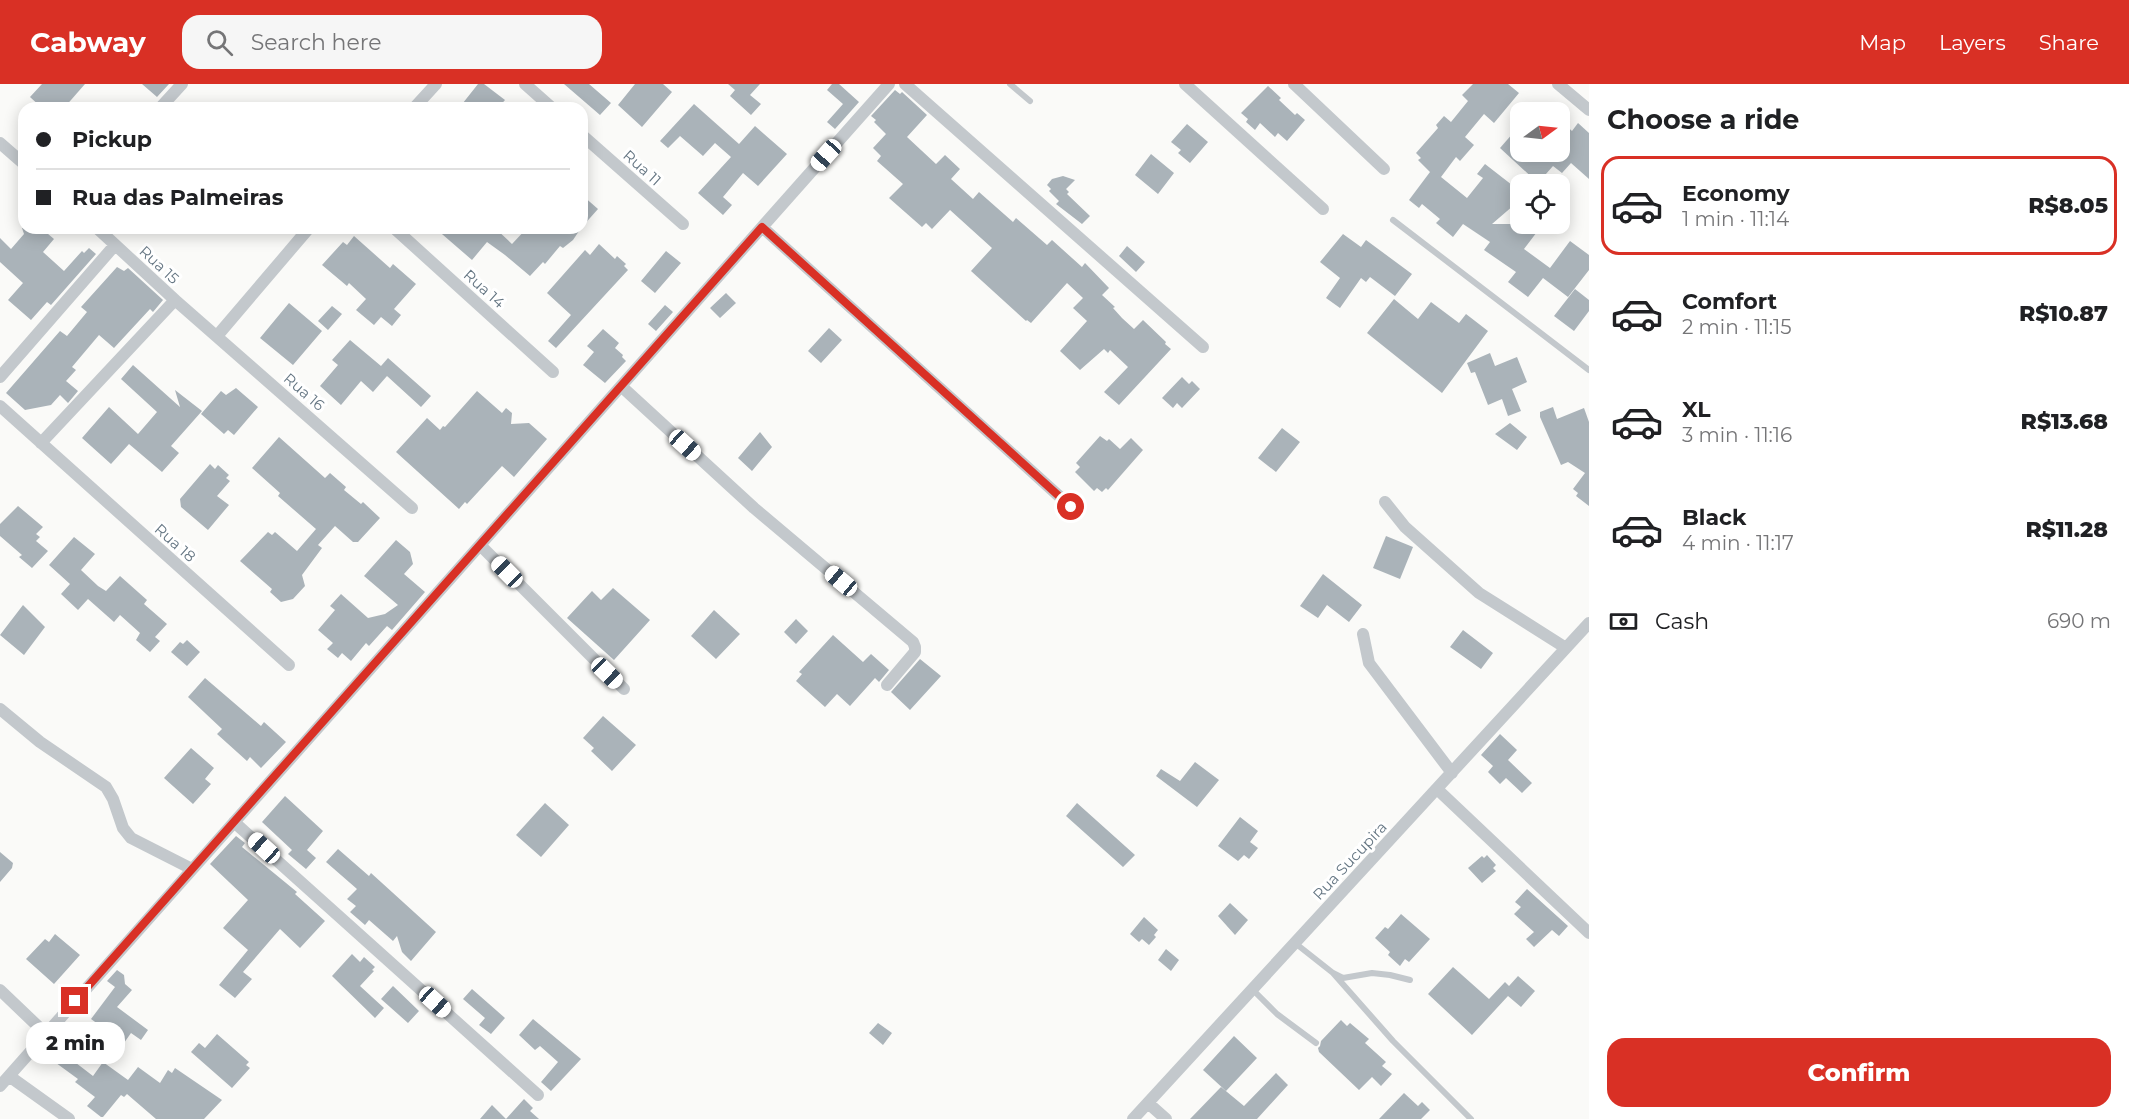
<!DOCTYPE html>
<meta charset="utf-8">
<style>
:root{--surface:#fff;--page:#f6f6f6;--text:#202124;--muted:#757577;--line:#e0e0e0;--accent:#d93025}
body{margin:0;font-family:Montserrat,sans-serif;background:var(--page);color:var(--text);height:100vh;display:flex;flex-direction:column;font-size:22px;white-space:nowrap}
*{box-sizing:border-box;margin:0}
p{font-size:20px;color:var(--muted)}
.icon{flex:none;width:33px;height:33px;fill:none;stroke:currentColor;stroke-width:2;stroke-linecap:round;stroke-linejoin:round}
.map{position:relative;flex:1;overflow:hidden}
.side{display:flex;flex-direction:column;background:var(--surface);width:540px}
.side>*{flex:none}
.guide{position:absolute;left:18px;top:18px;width:570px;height:132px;border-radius:18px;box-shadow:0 3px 15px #0003;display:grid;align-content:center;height:132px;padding:0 18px;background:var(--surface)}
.needle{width:39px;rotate:75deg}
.fabs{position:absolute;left:1510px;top:18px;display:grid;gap:12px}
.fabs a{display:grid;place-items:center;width:60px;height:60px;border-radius:12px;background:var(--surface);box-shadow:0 3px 15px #0003;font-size:30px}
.end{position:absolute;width:27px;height:27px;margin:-14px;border:8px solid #d93025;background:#fff;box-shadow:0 0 0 3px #fff}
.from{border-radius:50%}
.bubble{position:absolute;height:42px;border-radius:18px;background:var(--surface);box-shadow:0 3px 15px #0003;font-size:20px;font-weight:800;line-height:42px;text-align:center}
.car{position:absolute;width:18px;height:36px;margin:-18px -9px;border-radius:8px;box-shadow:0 0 4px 2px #0007;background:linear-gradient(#fff 24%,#345 0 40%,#fff 0 76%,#345 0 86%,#fff 0)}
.guide b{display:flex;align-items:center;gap:21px;height:57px;font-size:22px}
.guide b+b{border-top:2px solid var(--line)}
.guide i{width:15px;height:15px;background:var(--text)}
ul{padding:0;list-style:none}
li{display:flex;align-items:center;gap:18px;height:99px;margin:0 12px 9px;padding:0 6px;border:3px solid transparent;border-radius:18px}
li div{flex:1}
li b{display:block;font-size:22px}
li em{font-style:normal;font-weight:800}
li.on{border-color:var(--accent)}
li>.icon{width:54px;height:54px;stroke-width:1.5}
h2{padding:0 18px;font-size:27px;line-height:72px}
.pay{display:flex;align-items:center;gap:15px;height:66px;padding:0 18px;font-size:22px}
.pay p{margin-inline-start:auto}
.button{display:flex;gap:12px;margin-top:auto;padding:12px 18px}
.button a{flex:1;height:69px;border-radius:18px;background:var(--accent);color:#fff;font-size:24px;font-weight:800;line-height:69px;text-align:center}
header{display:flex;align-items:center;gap:36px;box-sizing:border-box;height:84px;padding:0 30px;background:var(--accent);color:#fff}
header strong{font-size:28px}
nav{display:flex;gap:33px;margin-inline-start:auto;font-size:21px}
.search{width:420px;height:54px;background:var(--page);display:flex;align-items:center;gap:15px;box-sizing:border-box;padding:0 21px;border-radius:18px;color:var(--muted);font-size:22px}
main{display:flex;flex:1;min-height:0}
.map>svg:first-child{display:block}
.building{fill:#aab3b9}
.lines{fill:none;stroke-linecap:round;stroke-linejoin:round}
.service{stroke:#c3c8cc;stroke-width:6}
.minor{stroke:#c3c8cc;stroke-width:12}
.route{stroke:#d93025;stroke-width:8}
.labels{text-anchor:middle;stroke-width:6;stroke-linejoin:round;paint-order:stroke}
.street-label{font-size:15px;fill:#657683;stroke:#fff}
</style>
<header>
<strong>Cabway</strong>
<div class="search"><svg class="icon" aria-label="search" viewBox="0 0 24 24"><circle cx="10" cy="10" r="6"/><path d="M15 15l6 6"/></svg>Search here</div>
<nav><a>Map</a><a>Layers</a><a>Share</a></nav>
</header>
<main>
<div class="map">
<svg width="1589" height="1035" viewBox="0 0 1589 1035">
<rect width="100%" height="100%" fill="#fafaf8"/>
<path class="building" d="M42 0H85L64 24H42L30 13Z
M142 0H169L157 13Z
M478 0H484L505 16 498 24H459Z
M564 0H589L611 19 600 31Z
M635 0H663L672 8 642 43 618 21Z
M728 0H760L750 11 761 20 751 31 730 12 735 6Z
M832 0H839L859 18 835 45 827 38 843 20 827 6Z
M1473 0H1508L1519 9 1494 39 1484 30 1465 53 1474 61 1460 77 1456 73 1441 93 1467 114 1483 94 1477 90 1485 80 1521 108V115L1492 140H1543L1524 165 1550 184 1570 157 1589 171V186L1568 213 1543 194 1528 213 1508 198 1516 188 1484 166 1490 158 1463 140 1453 153 1436 139 1440 135 1422 120 1419 124 1409 116 1430 88 1418 76 1421 74 1416 69 1438 44 1436 41 1444 32 1451 38 1468 17 1462 11Z
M1268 2 1281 14 1279 16 1295 31 1297 29 1305 36 1287 57 1278 49 1275 53 1260 39 1255 46 1246 38 1248 35 1241 29Z
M895 6 900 10 902 8 927 31 907 53 936 80 945 71 960 85 951 95 973 115 979 108 1013 138 1016 134 1047 161 1052 156 1082 183 1085 179 1109 204 1102 211 1115 223 1113 224 1122 234 1134 245 1143 236 1166 258 1165 260 1171 265 1119 321 1104 308 1128 283 1110 266 1108 269 1104 265 1080 286 1060 267 1087 237 1073 224 1083 214 1067 199 1031 239 1027 236 1026 237 971 187 992 164 950 126 932 145 926 139 922 143 889 114 903 100 877 77 881 72 873 64 886 50 874 38 876 36 871 32Z
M694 20 739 60 755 42 787 70 758 102 743 89 723 113 732 121 723 131 698 109 731 73 715 59 703 72 680 52 668 64 660 57Z
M1560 36 1572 47 1578 39 1589 49V95L1571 79 1562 89 1553 82 1538 99 1500 64 1521 40V68H1560Z
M1187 40 1208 58 1190 79 1178 69 1181 66 1171 58Z
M1151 70 1174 89 1158 110 1135 91Z
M1063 92 1075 96 1066 105 1069 108 1067 110 1090 132 1082 140 1056 120 1059 117 1049 107 1051 105 1047 101 1052 95Z
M582 111 598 125 582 143Z
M22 144H41L54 155 43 168 64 187 82 167 84 169 89 164 96 170 51 221 47 218 31 236 8 216 23 199 0 178V154L11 165 24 150Z
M435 144H495L512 160 527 144H581L573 156 563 164 560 162 545 180 543 178 530 192 505 171 487 158 472 176Z
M1343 150 1361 163 1366 156 1412 190 1395 212 1370 193 1366 198 1361 194 1340 224 1326 214 1340 194 1320 178Z
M354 152 390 184 393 180 416 200 394 225 401 231 392 242 381 233 374 241 356 226 366 215 349 199 347 202 322 181 343 158 347 161Z
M599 160 615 175 617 172 626 180 624 182 628 186 556 264 548 257 571 231 547 209 585 166 590 171Z
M1127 162 1145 178 1136 188 1119 172Z
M666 167 681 179 655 209 641 197Z
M117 183 124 187 128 184 163 216 153 228 150 225 114 264 99 251 72 283 76 286 66 297 78 307 68 319 60 311 51 321 25 326 6 309 60 247 67 252 87 228 81 223Z
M1575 205 1589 216V227L1574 247 1554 232Z
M726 209 736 219 720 234 710 224Z
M1394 215 1418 235 1431 218 1459 239 1466 230 1488 247 1442 309 1367 249Z
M289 219 322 247 293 281 260 254Z
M665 221 673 228 656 247 648 240Z
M332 222 342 230 328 246 318 237Z
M829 244 842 256 821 279 808 267Z
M603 245 619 259 615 264 623 271 622 273 626 277 605 299 583 281 594 268 587 262Z
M350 256 381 282 388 274 431 312 421 323 387 292 373 308 361 297 341 321 320 302 338 281 332 276Z
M1490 269 1495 282 1517 273 1527 298 1512 305 1521 327 1508 332 1502 315 1488 321 1475 288 1471 289 1467 279Z
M133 281 180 323 175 306 202 327 171 362 179 369 162 388 129 360 111 380 82 354 109 323 138 350 157 328 121 295Z
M1182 293 1189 300 1192 297 1200 305 1182 324 1177 319 1173 324 1162 314Z
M236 304 258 323 234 351 228 346 224 350 201 330 221 307 226 311Z
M477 307 502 329 506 324 512 329 511 340 529 339 547 355 514 393 502 382 467 420 465 418 459 425 396 368 427 334 440 346 443 342 445 343Z
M1553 323 1557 335 1584 324 1589 338V422L1576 412 1578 409 1573 405 1585 389 1568 378 1561 381 1540 333V328Z
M1510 339 1527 353 1517 366 1495 350Z
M1282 344 1300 358 1276 388 1258 374Z
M760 348 772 363 752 387 738 374Z
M1100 352 1107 357 1109 355 1120 365 1131 354 1143 366 1108 406 1106 404 1102 408 1097 404 1094 407 1075 388 1080 383 1076 379Z
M279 353 325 394 330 389 346 403 344 406 361 420 363 418 380 434 358 458H353L335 442 318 461 322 464 302 491 305 502 293 515 281 518 270 508 272 505 240 477 268 448 272 451 275 448 297 467 316 445 278 412 280 409 252 384Z
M210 380 215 385 218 381 229 391 226 394 230 397 217 412 229 421 208 446 181 423 180 415Z
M18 422 43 443 36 450 40 453 36 457 48 467 32 484 19 473 22 471 0 452V440Z
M1386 452 1413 463 1400 495 1373 484Z
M74 453 95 470 81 486 98 502 106 507 120 492 147 516 144 520 167 540 155 553 160 557 150 568 136 556 140 549 120 531 114 538 88 515 78 526 61 510 70 500 49 481Z
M396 456 410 468 413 480 404 490 425 508 392 546 387 542 369 562 366 559 351 577 342 569 338 574 327 565 333 559 318 546 335 526 330 522 341 510 368 534 385 530 398 521 364 492Z
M1323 490 1362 521 1349 538 1327 521 1318 534 1300 522Z
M613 504 650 536 614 576 567 534 592 507 601 516Z
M23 521 45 543 24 571 0 551Z
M714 526 740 550 716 575 691 552Z
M796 535 808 547 796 560 784 548Z
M1463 546 1493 569 1481 585 1450 563Z
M833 551 863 578 871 570 889 586 879 598 875 594 850 622 837 610 825 623 796 597 802 590 799 588Z
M187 556 200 568 187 582 171 568 180 558 183 560Z
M920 575 941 592 910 626 891 608Z
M205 594 261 642 264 638 286 658 261 684 250 673 247 677 217 650 222 645 188 613Z
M603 632 636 661 612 687 591 667 594 664 583 654Z
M1500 650 1517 666 1508 676 1532 699 1522 709 1506 694 1500 700 1488 688 1493 682 1481 671Z
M191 664 214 684 205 695 211 700 193 720 164 694Z
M1195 678 1219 696 1197 723 1156 692 1161 685 1180 697Z
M285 712 323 747 307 766 316 774 306 785 288 770 292 766 262 738Z
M545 719 569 741 541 773 516 751Z
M1077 719 1135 771 1123 783 1066 732Z
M1240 733 1258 747 1250 758 1258 764 1249 775 1244 771 1238 777 1218 762Z
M236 752 245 759 242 763 297 808 295 810 325 837 300 864 280 845 243 888 252 895 235 914 219 901 248 866 223 844 248 816 210 780Z
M338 765 369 792 371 789 436 848 411 877 402 868 397 852 393 857 369 836 365 841 350 828 356 822 347 815 357 805 326 778Z
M0 768 13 779 12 784 0 798Z
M1487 771 1496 781 1493 784 1496 787 1482 799 1468 784 1482 772 1484 774Z
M1527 805 1568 842 1559 852 1552 846 1534 863 1526 855 1534 848 1514 830 1521 823 1515 818Z
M1230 819 1248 836 1235 851 1218 832Z
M1401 830 1430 855 1409 878 1405 875 1400 882 1388 871 1390 868 1375 854 1385 843 1388 845Z
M1144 833 1158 846 1154 851 1156 853 1149 861 1142 855 1139 858 1130 850Z
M55 850 80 871 54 900 26 875 45 855 49 858Z
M1166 865 1179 876 1171 887 1158 876Z
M352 870 360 878 364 873 375 883 372 886 374 887 360 902 384 924 375 934 332 892Z
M1453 883 1489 915 1505 898 1509 902 1518 892 1535 907 1521 923 1508 912 1472 951 1428 910Z
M117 886 124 891 125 900 132 906 117 923 148 946 141 956 131 949 124 959 91 935 115 903 107 897Z
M393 902 419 927 408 939 381 915Z
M472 905 505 934 491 950 479 941 485 934 463 915Z
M533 935 581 975 551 1007 541 998 558 978 540 962 535 966 519 951Z
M1341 936 1347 942 1350 939 1369 955 1365 959 1386 978 1382 982 1392 990 1381 1002 1372 993 1359 1006 1319 968 1318 964 1320 962 1321 957Z
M878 939 892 949 883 961 869 949Z
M217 950 249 978 246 981 250 984 232 1004 191 968 199 959 205 964Z
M1234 952 1257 974 1226 1007 1203 986Z
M50 959 93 992 103 978 128 996 138 983 160 999 168 986 172 989 175 984 222 1016 204 1035H156L127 1010 124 1013 121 1011 103 1033H101L87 1022 95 1013 75 998 78 995 41 968Z
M1276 989 1288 1001 1257 1035H1190L1221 1003 1244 1022Z
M1404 1009 1418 1022 1422 1018 1430 1026 1421 1035H1379Z
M524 1015 533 1024 530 1027 539 1035H480L492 1021 506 1035Z"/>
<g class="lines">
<path class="service" d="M1010 0 1030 17
M1393 136 1589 286
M1295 859 1333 889 1343 894 1372 889 1390 891 1410 896
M1333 889 1393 957 1471 1035
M1252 905 1277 930 1316 959"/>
<path class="minor" d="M525 0 552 24
M905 0 1203 263
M1185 0 1323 125
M1294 0 1384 85
M1558 0 1589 26
M160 24 182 0
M414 24 436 0
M582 51 683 140
M0 59 24 80
M762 143 1071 423
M97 144 175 216 412 424
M394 144 553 288
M217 252 309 144
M0 293 115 161
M621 302 754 424 913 558 915 563V568L887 601
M0 322 289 581
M41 359 175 216
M1385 418 1405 443 1479 509 1566 564
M480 461 624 605
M1363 550 1369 579 1452 689
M0 625 40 658 106 703 113 715 123 744 131 754 192 785
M1437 705 1589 849
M234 738 538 1011
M0 906 46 950
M9 992 69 1035
M0 1002 889 0
M1148 1019 1166 1035
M1133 1035 1589 539"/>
</g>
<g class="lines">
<path class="route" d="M75 917 762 143 1071 423"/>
</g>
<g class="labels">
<g class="street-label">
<text transform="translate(642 84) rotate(42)" y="5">Rua 11</text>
<text transform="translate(159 181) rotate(43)" y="5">Rua 15</text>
<text transform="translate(484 205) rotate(42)" y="5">Rua 14</text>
<text transform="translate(304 308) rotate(41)" y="5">Rua 16</text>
<text transform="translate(175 459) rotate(42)" y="5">Rua 18</text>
<text transform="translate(1350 777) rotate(-47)" y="5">Rua Sucupira</text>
</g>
</g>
</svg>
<div class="fabs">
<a><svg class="needle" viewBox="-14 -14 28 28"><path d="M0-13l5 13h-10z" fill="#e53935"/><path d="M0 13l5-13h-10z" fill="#757577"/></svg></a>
<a><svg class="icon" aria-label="locate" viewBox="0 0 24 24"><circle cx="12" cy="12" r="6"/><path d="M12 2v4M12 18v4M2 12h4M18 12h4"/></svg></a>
</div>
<i class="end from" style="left:1071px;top:423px"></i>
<i class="end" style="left:75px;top:917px"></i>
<div class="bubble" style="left:26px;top:938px;width:99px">2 min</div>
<i class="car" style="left:826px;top:71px;rotate:222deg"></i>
<i class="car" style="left:685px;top:361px;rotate:132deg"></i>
<i class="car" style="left:507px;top:488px;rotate:315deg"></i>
<i class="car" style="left:841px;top:497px;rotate:310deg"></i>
<i class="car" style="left:607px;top:589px;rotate:134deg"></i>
<i class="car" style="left:264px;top:764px;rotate:312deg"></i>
<i class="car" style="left:435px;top:918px;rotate:132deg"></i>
<div class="guide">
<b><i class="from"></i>Pickup</b>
<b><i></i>Rua das Palmeiras</b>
</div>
</div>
<section class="side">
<h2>Choose a ride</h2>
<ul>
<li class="on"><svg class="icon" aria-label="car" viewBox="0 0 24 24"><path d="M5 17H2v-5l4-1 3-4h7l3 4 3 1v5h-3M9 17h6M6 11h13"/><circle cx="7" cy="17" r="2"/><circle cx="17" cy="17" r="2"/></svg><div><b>Economy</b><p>1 min · 11:14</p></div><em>R$8.05</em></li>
<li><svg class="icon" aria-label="car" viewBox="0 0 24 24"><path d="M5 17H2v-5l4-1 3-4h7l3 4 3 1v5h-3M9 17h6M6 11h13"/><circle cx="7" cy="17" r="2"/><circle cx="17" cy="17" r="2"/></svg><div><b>Comfort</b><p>2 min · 11:15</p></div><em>R$10.87</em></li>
<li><svg class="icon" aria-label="car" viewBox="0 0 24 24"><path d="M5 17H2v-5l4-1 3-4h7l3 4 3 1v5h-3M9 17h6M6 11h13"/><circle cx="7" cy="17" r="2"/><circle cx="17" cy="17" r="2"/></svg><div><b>XL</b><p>3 min · 11:16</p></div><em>R$13.68</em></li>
<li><svg class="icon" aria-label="car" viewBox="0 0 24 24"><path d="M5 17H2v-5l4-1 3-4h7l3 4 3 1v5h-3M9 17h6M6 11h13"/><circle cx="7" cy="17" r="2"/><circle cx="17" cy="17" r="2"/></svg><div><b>Black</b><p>4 min · 11:17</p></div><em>R$11.28</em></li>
</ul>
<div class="pay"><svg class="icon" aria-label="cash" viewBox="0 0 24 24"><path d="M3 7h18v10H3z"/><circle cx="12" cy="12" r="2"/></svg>Cash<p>690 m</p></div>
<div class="button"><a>Confirm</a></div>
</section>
</main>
